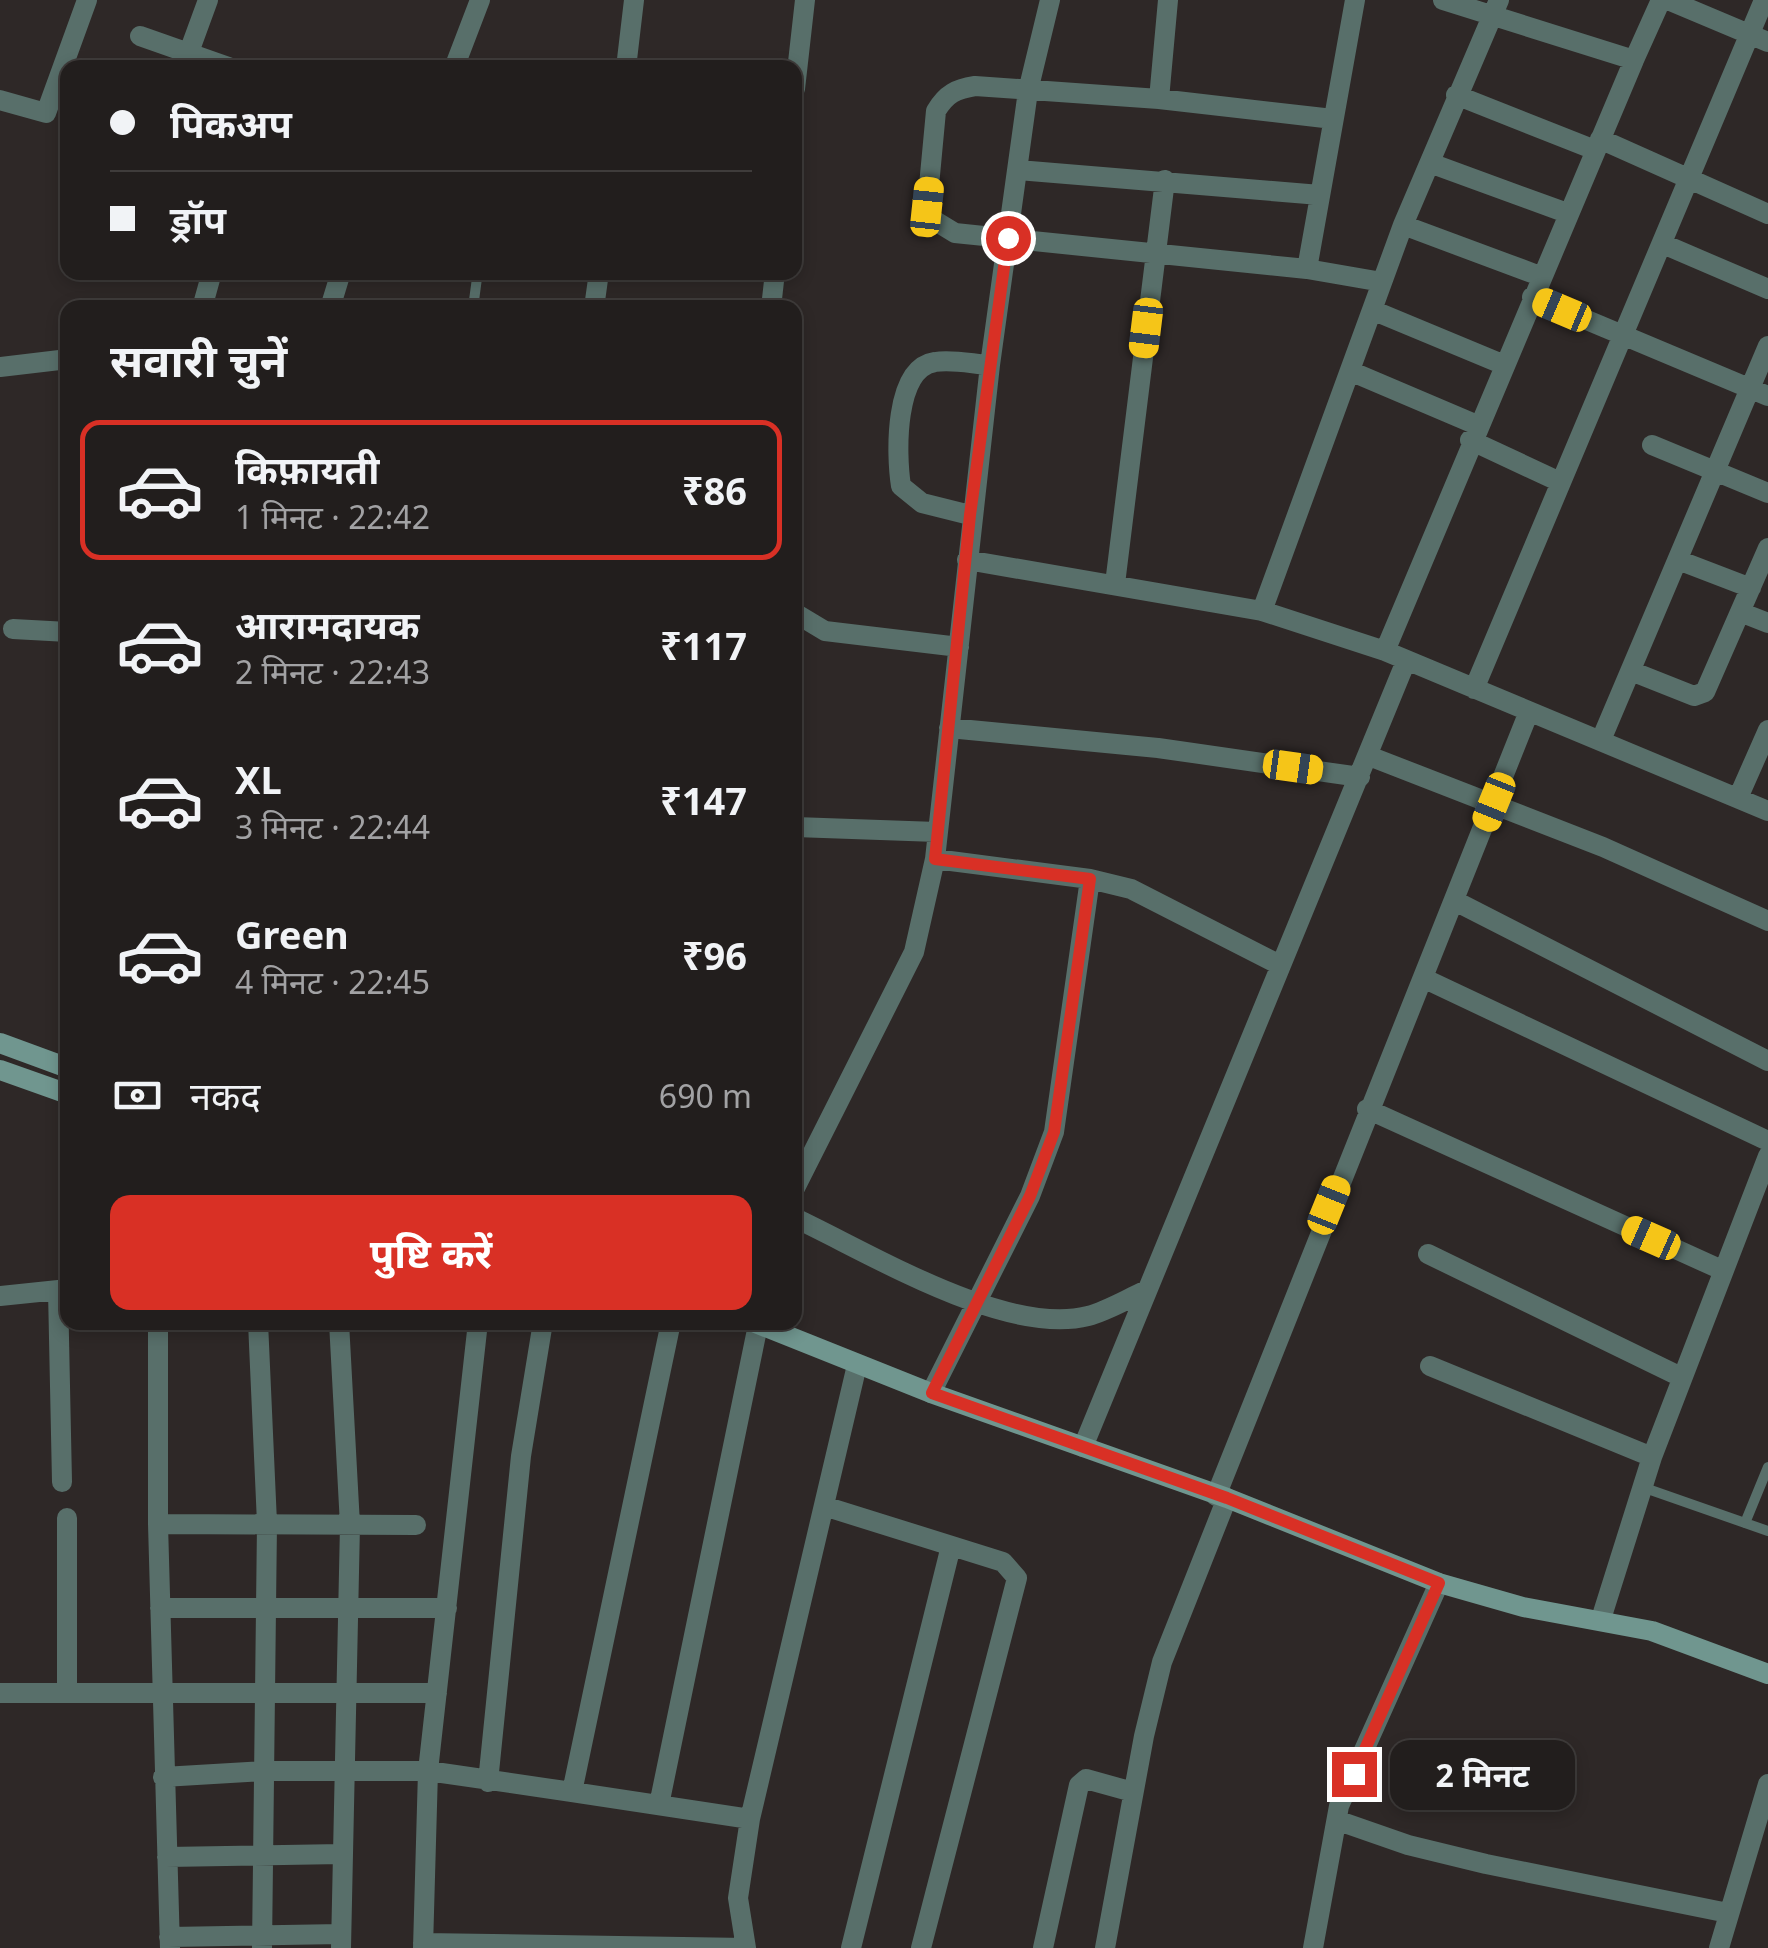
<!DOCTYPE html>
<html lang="hi">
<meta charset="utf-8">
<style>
:root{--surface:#221e1d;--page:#2e2b2a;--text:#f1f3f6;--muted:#a2a2a4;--line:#3f3c3b;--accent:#d93025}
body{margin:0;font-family:"Noto Sans","Noto Sans Devanagari",sans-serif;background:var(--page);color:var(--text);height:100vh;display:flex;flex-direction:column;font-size:38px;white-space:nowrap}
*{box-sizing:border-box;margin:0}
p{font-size:32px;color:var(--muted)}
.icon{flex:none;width:55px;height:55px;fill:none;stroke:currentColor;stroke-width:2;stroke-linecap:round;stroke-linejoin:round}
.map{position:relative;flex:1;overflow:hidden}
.side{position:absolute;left:60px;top:300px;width:742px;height:1030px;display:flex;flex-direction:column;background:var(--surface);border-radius:20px;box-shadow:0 5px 15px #0003,0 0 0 2px var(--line)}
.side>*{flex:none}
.hud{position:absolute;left:60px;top:60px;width:742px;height:220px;border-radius:20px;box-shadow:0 5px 15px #0003,0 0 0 2px var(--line);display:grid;align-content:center;height:220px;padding:0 50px;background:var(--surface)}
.end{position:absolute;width:45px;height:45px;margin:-22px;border:12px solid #d93025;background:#fff;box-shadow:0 0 0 5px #fff}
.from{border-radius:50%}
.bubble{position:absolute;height:70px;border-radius:20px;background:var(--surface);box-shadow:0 5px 15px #0003,0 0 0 2px var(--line);font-size:32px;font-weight:700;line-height:70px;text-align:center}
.car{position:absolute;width:30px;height:60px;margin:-30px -15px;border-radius:12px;box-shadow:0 0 8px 2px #0007;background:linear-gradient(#f5c518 24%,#345 0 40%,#f5c518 0 76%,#345 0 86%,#f5c518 0)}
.hud b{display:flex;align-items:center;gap:35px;height:95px;font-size:38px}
.hud b+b{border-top:2px solid var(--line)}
.hud i{width:25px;height:25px;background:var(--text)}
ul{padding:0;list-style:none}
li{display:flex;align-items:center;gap:30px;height:140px;margin:0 20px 15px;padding:0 30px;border:5px solid transparent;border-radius:20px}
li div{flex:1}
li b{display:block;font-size:38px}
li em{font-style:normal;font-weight:700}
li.on{border-color:var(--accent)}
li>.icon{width:90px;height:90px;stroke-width:1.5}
h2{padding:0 50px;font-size:45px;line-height:120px}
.pay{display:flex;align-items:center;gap:25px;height:110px;padding:0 50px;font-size:38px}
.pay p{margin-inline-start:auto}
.cta{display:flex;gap:20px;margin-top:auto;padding:20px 50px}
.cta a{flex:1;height:115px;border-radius:20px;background:var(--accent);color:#fff;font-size:40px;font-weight:700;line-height:115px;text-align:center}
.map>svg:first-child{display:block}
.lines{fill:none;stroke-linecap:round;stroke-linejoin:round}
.lane{stroke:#586f6a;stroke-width:10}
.street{stroke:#586f6a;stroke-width:20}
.secondary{stroke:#70968f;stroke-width:20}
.route{stroke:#d93025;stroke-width:12}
</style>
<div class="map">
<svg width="1768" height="1948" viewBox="0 0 1768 1948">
<rect width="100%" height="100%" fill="#2e2827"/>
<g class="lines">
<path class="lane" d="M473 308 477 278
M1642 1487 1768 1531
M1745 1523 1768 1467"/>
<path class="street" d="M1443 0 1634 60 1661 0
M1668 0 1768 42
M140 36 231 68
M189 52 208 0
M454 68 480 0
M626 68 634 0
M795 89 805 0
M1456 95 1595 150
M1159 99 1168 0
M0 100 46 113 87 0
M1333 119 1159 99 975 86C956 89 946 94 936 111L927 207 932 219 955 233 1307 269 1382 282
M1600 139 1768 214
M1430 163 1567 213
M1018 170 1320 195
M1403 225 1540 276
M1663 244 1768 289
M1307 269 1355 0
M1532 297 1768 396
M202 308 212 272
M330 308 341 272
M594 308 599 272
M771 308 775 272
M1372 310 1502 364
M0 367 68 359
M1350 371 1477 425
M1470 440 1560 482
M1652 445 1768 493
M970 515 922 503 901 486C896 454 894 368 935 362 952 359 973 364 990 365
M967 560 1262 611 1385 651 1768 811
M1678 560 1751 588
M1115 584 1165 180
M1262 611 1403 225 1499 0
M1740 612 1768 623
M795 613 825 631 959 647
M13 629 68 632
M1385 651 1634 60
M1631 671 1694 696 1705 692 1768 548
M1474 689 1764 0
M949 728 1158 748 1360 777
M1601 740 1768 346
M1369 756 1603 847 1768 921
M1738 798 1768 730
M795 827 937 832
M935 859 1090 879 1131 889 1280 965
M1455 901 1768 1061
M1423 978 1768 1141
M1367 1109 1722 1270
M795 1188 914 952 935 859 990 365 1028 91 1050 0
M795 1218C870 1253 1006 1337 1088 1316 1107 1311 1127 1299 1145 1291
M1428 1254 1681 1377
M58 1290 62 1482
M0 1296 68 1289
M158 1322V1524L170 1948
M258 1322 267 1523 262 1948
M339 1322 350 1525 341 1948
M1430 1366 1652 1457
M931 1393 1030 1196 1054 1132 1090 879
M1083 1447 1406 661
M1216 1496 1528 714
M824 1506 1003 1562 1017 1578 921 1948
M158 1524 416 1525
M160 1608H447
M1601 1619 1652 1457 1768 1156
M0 1693H437
M67 1693V1518
M163 1777 263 1771H428L572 1792 671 1322
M488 1782 521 1456 543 1322
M572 1792 750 1819
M659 1805 758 1325
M1339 1821 1408 1845 1486 1864 1728 1913
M167 1857 342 1854
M169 1937 341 1934
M423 1943 746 1948
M423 1948 428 1771 478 1322
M746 1948 738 1898 750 1819 857 1365
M851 1948 951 1546
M1043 1948 1079 1785 1086 1779 1133 1792
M1105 1948 1144 1736 1162 1662 1227 1498
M1313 1948 1339 1806 1439 1583
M1719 1948 1768 1784"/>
<path class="secondary" d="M0 1043 68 1068
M0 1070 68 1094
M753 1322 931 1393 1227 1498 1439 1583 1523 1607 1652 1631 1768 1674"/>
</g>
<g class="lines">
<path class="route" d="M1008 238 970 515 935 859 1090 879 1054 1132 1030 1196 932 1393 1227 1498 1439 1583 1354 1774"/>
</g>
</svg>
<i class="end from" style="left:1008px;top:238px"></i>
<i class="end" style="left:1354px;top:1774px"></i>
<div class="bubble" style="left:1390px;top:1740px;width:185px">2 मिनट</div>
<i class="car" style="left:927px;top:207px;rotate:6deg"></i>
<i class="car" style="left:1562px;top:310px;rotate:293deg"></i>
<i class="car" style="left:1146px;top:328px;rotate:187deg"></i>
<i class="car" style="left:1293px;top:767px;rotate:98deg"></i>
<i class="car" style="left:1494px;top:802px;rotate:202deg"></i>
<i class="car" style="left:1329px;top:1205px;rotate:22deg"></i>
<i class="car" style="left:1651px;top:1238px;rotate:294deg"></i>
<div class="hud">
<b><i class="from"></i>पिकअप</b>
<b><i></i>ड्रॉप</b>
</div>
<section class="side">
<h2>सवारी चुनें</h2>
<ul>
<li class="on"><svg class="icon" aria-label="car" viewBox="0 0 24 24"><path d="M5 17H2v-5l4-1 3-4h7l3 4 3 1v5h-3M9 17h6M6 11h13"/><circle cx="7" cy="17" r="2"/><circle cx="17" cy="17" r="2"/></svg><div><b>किफ़ायती</b><p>1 मिनट · 22:42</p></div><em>₹86</em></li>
<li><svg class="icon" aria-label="car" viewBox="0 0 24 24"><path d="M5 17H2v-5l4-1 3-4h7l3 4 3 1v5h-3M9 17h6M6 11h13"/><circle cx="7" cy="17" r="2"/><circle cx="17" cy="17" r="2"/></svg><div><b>आरामदायक</b><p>2 मिनट · 22:43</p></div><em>₹117</em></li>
<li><svg class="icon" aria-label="car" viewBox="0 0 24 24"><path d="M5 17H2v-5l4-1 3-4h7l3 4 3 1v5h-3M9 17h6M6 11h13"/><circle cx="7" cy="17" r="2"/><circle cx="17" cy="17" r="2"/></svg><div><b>XL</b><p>3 मिनट · 22:44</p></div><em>₹147</em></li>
<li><svg class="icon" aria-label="car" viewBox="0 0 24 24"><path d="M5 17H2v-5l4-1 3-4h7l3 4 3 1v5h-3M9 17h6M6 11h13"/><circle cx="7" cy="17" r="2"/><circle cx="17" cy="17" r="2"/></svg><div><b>Green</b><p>4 मिनट · 22:45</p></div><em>₹96</em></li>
</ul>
<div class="pay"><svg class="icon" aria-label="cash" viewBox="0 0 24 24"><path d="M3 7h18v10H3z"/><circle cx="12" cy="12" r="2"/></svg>नकद<p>690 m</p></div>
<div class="cta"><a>पुष्टि करें</a></div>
</section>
</div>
